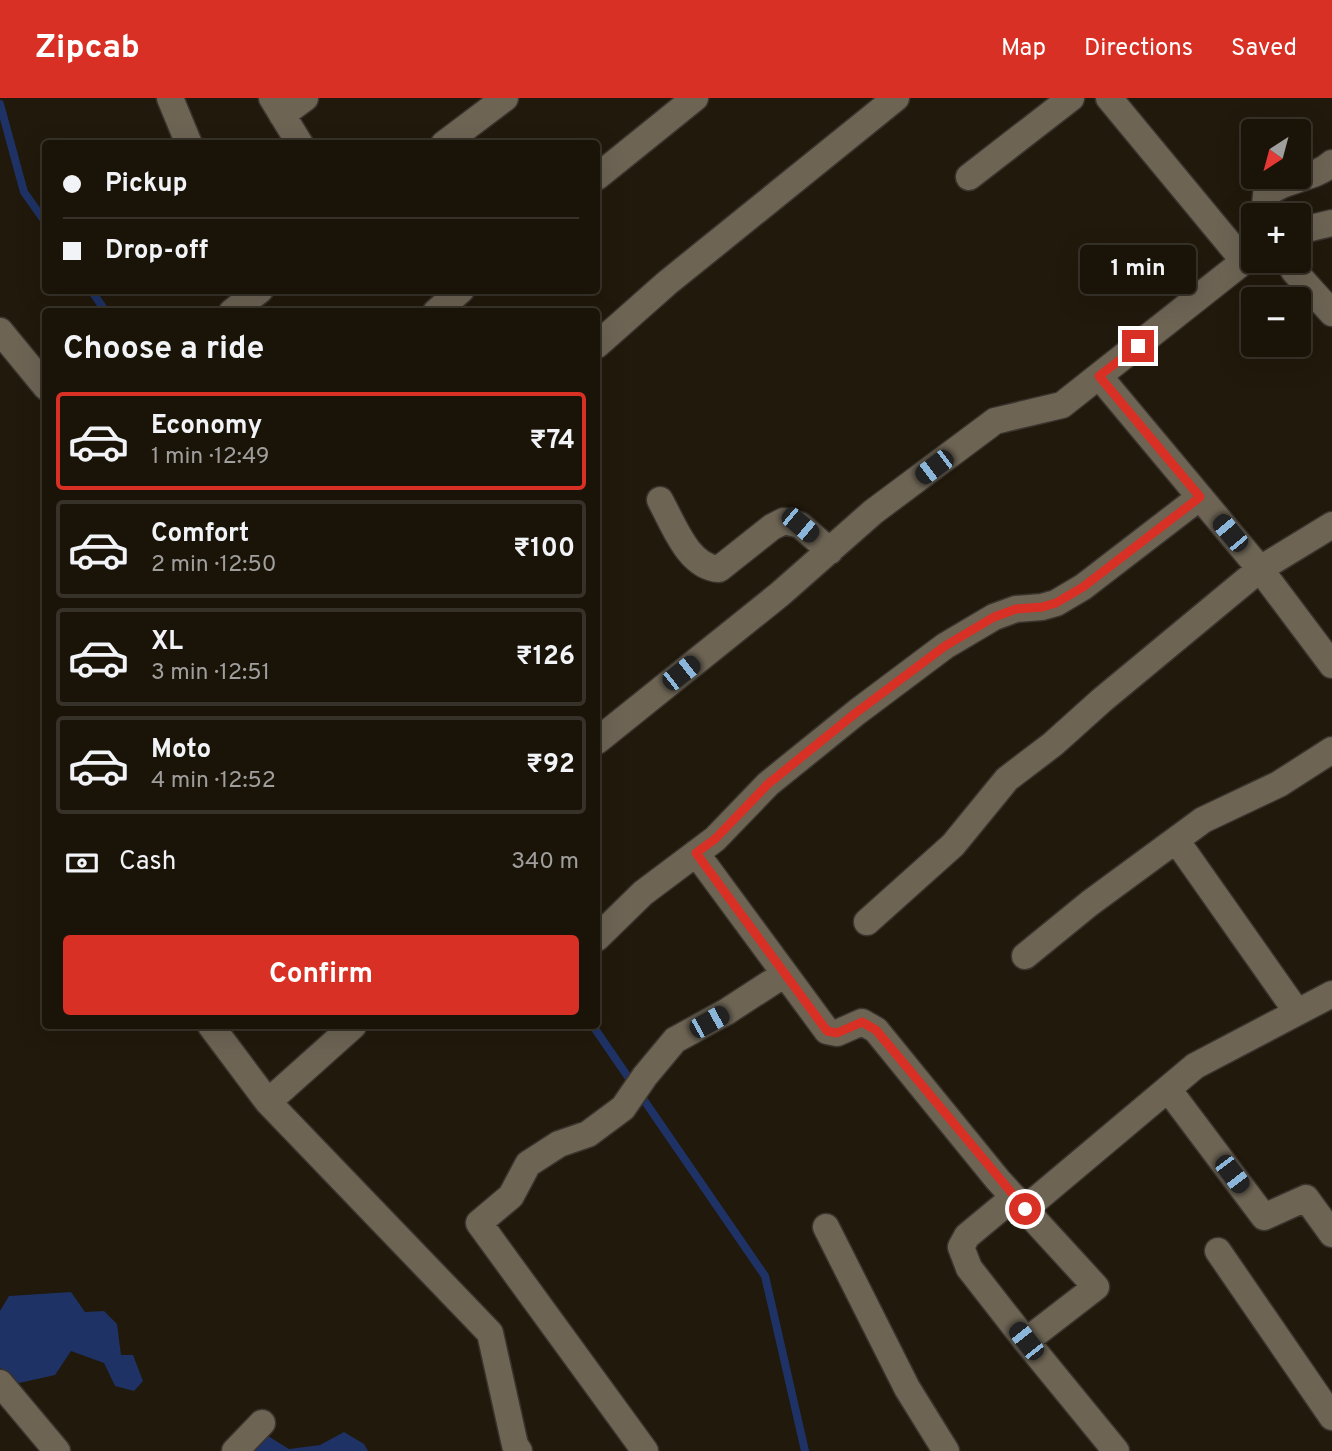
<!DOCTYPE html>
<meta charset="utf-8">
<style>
:root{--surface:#191308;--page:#262016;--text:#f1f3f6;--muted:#9f9e9c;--line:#373229;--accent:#d93025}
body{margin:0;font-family:Overpass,sans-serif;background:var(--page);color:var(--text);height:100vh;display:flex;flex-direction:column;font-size:26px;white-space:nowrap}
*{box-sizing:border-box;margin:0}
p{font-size:23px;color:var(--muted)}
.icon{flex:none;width:38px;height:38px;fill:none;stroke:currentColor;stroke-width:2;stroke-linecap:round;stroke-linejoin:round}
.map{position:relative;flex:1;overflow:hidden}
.details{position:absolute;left:42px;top:210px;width:558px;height:721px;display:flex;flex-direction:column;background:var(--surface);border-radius:7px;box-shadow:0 7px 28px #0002,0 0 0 2px var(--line)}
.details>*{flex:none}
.banner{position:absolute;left:42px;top:42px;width:558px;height:154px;border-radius:7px;box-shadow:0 7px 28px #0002,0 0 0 2px var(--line);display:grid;align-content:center;height:154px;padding:0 21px;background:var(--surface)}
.needle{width:46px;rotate:216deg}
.tools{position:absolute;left:1241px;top:21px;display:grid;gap:14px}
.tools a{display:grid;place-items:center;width:70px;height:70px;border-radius:7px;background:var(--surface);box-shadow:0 7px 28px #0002,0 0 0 2px var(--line);font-size:35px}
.end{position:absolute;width:32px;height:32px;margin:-16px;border:9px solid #d93025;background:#fff;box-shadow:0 0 0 4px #fff}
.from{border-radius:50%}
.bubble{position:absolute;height:49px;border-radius:7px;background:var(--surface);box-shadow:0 7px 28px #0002,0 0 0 2px var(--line);font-size:23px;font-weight:700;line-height:49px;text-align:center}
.car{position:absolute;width:21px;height:42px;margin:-21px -10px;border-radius:9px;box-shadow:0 0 5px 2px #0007;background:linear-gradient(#222 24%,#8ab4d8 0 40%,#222 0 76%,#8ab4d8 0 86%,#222 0)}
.banner b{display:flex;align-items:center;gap:24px;height:66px;font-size:26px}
.banner b+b{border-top:2px solid var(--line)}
.banner i{width:18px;height:18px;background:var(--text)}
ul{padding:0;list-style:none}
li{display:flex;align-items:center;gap:21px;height:98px;margin:0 14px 10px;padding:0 7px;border:4px solid var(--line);border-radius:7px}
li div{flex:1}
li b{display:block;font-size:26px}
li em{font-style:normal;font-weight:700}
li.on{border-color:var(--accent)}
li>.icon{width:63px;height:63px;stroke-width:1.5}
h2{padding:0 21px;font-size:32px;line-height:84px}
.pay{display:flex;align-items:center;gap:18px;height:77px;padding:0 21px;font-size:26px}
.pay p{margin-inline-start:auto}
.button{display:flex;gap:14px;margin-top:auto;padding:14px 21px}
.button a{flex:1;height:80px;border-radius:7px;background:var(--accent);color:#fff;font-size:28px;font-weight:700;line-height:80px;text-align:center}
header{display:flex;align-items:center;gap:42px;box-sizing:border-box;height:98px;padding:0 35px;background:var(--accent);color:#fff}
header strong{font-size:33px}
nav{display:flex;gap:38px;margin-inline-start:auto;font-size:24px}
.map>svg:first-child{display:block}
.water{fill:#1e3265}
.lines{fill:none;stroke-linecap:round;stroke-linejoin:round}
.stream{stroke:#1e3265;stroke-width:8}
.street-casing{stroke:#3a342e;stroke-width:29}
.street{stroke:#6d6454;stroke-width:26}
.route{stroke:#d93025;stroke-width:9}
</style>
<header>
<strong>Zipcab</strong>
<nav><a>Map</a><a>Directions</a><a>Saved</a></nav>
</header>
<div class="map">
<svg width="1332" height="1353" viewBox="0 0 1332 1353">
<rect width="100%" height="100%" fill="#21190b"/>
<path class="water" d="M71 1194 85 1214 104 1213 117 1226 121 1257H133L143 1283 134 1293 115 1288 104 1265 71 1253 55 1277 10 1287 0 1269V1213L9 1198Z
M252 1328 289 1351 320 1347 344 1334 364 1346 368 1353H227Z"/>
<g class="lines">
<path class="stream" d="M0 6 24 94 46 125
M91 192 106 214
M593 928 765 1178 805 1353"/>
<g class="street-casing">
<path id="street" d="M170 0 189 46
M272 0 300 46
M1109 0 1243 162
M282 17 305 0
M444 46 505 0
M597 79 695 0
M969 79 1071 0
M1269 117 1265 108 1266 97C1285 80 1313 82 1332 65
M1298 133 1332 125
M1289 163 1294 173 1332 215
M232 214 260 192
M436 214 461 192
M0 233 46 289
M597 247 667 185 896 0
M1099 278 1260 471 1332 567
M660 402C674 427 688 469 719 471L772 429 784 423 800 427 830 453
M597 643 780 496 873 414 995 323 1062 307 1253 156
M1176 742 1297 914
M696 755 827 933 837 935 862 924 876 932 998 1082 1096 1189 1026 1243 1116 1353
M867 824 953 747 1007 681 1053 646 1102 602 1260 471 1332 427
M597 840 643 795 715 741 768 686 857 614 945 548 994 519 1016 511 1042 509 1056 505 1083 489 1200 399
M1025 858 1090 805 1203 722 1279 686 1332 652
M211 928 268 1004 490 1235 515 1347 519 1353
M1168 991 1264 1119 1306 1100 1332 1136
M268 1004 353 928
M1014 1099 967 1138 961 1149 969 1170 1026 1243
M1025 1111 1195 968 1332 896
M826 1129 907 1290 946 1353
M1218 1153 1332 1319
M0 1285 57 1353
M235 1353 262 1325
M645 1353 479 1125 511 1098 528 1066 559 1046 588 1036 623 1010 645 978 675 942 726 914 783 877"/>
</g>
<use href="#street" class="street"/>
</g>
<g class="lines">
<path class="route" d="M1025 1111 876 932 862 924 837 935 827 933 696 755 715 741 768 686 857 614 945 548 994 519 1016 511 1042 509 1056 505 1083 489 1200 399 1099 278 1138 248"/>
</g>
</svg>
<div class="tools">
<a><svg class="needle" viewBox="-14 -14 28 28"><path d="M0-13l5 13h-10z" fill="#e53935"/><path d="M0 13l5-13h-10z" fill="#9f9e9c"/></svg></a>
<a>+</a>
<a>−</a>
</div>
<i class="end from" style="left:1025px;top:1111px"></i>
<i class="end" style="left:1138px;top:248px"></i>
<div class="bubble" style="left:1080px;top:147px;width:116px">1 min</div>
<i class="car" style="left:934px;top:369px;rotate:233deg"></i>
<i class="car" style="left:800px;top:427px;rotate:130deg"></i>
<i class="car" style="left:1230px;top:435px;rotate:320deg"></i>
<i class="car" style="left:681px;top:575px;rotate:52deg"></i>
<i class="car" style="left:709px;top:924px;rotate:61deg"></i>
<i class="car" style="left:1232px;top:1076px;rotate:143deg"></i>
<i class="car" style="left:1026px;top:1243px;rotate:322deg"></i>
<div class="banner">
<b><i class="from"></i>Pickup</b>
<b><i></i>Drop-off</b>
</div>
<section class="details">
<h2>Choose a ride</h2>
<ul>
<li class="on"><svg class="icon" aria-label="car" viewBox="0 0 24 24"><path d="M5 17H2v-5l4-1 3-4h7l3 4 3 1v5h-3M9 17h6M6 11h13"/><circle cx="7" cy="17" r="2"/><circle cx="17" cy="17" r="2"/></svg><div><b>Economy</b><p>1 min · 12:49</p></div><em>₹74</em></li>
<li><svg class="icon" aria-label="car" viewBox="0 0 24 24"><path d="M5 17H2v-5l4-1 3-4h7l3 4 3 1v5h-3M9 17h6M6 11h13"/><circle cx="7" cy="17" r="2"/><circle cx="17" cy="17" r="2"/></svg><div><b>Comfort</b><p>2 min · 12:50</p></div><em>₹100</em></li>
<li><svg class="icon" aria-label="car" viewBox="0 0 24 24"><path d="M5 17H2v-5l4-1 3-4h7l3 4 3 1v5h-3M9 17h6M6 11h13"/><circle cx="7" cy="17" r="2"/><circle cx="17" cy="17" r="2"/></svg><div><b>XL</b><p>3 min · 12:51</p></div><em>₹126</em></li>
<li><svg class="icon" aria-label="car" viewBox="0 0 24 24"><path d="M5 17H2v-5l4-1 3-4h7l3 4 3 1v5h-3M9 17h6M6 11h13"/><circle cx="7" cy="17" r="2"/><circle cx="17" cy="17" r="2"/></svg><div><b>Moto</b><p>4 min · 12:52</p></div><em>₹92</em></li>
</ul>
<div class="pay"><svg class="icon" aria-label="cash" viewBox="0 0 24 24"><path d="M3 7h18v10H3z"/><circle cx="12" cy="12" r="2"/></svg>Cash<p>340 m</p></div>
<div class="button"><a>Confirm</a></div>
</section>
</div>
